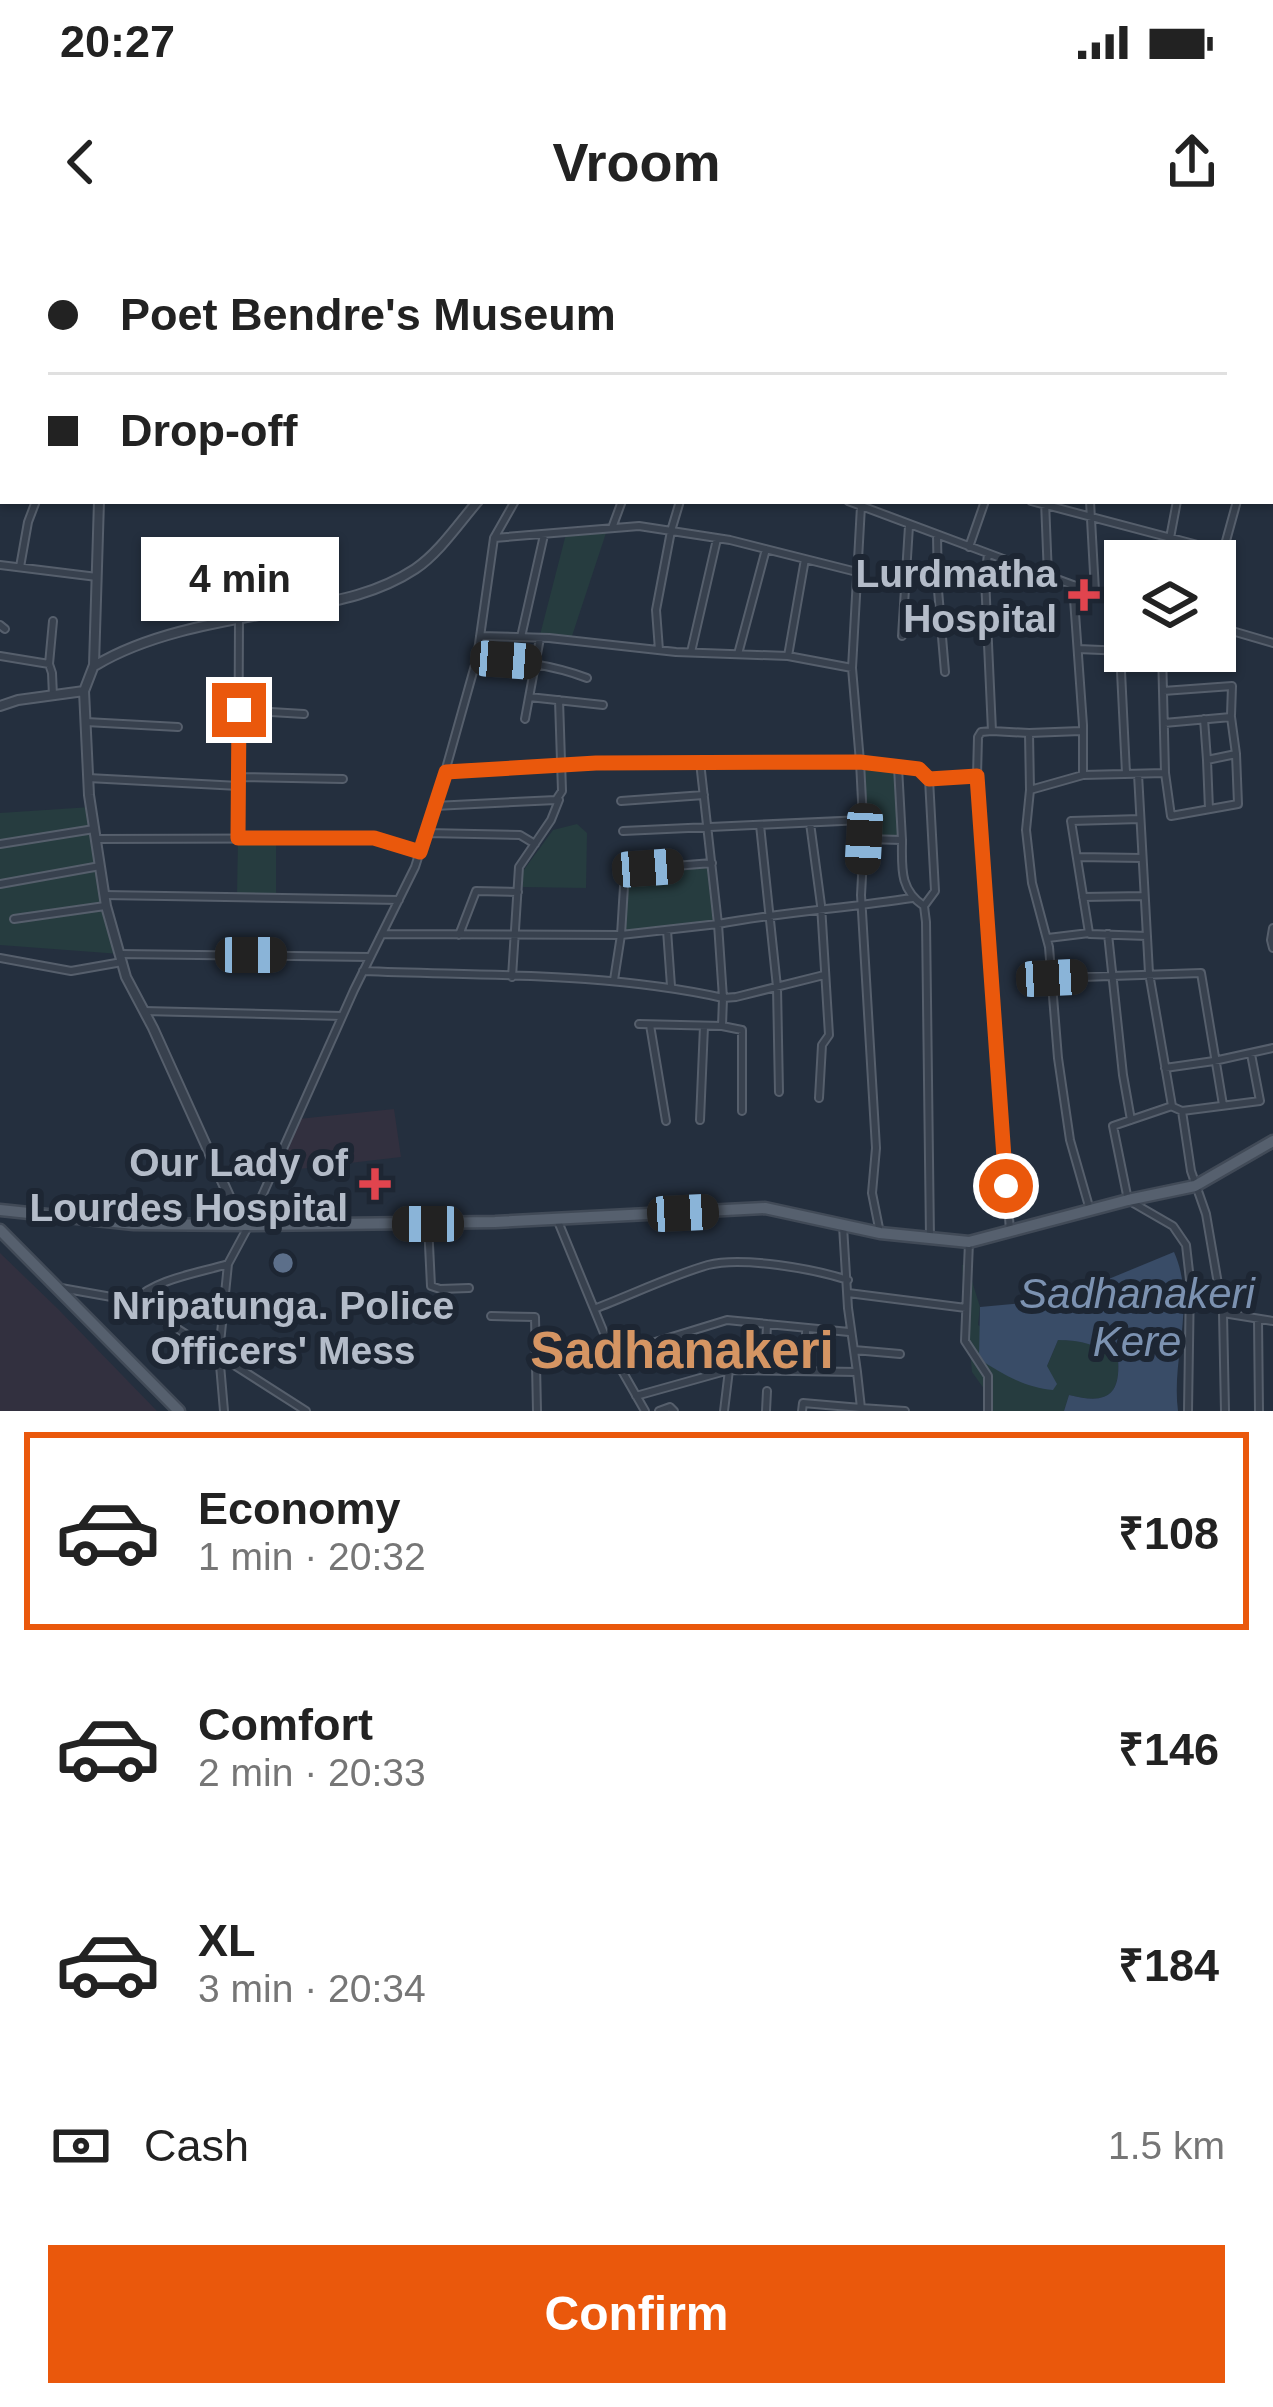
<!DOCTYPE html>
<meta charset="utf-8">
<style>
:root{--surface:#fff;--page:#f2f2f2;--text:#222;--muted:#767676;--line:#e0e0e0;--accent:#ea580c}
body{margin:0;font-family:Helvetica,sans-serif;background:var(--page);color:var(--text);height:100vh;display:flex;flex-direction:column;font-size:45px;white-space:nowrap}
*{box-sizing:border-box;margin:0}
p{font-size:39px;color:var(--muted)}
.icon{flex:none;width:66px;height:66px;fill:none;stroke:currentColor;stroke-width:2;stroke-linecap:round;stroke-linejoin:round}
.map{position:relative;height:1171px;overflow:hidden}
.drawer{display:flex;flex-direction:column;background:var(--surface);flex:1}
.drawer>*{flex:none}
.top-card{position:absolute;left:0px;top:0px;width:1275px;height:264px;box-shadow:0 3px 9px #0004;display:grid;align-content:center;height:264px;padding:0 48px;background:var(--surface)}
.fabs{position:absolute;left:1104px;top:300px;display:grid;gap:24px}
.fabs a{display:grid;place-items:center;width:132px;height:132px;border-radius:0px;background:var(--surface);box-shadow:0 3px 9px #0004;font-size:60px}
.end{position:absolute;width:54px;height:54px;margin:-27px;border:15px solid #ea580c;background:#fff;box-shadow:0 0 0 6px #fff}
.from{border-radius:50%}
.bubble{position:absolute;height:84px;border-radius:0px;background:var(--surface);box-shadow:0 3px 9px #0004;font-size:39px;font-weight:800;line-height:84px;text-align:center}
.car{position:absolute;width:36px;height:72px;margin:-36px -18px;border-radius:15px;box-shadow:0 0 9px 3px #0007;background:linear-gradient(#222 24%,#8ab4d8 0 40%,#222 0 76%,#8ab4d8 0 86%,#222 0)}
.top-card b{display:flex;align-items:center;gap:42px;height:114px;font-size:45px}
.top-card b+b{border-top:3px solid var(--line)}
.top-card i{width:30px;height:30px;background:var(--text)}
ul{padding:21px 0 0;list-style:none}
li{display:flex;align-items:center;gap:36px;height:198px;margin:0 24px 18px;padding:0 24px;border:6px solid transparent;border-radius:0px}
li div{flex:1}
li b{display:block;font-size:45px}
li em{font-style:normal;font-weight:800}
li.current{border-color:var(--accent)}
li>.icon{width:108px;height:108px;stroke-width:1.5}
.pay{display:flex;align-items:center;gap:30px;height:132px;padding:0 48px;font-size:45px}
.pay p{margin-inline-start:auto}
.button{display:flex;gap:24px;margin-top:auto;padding:24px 48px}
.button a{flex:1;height:138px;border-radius:0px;background:var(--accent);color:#fff;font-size:48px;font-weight:800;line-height:138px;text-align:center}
.status{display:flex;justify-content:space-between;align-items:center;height:84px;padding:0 60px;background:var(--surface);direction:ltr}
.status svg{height:33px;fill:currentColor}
header{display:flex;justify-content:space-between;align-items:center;height:156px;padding:0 48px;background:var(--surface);font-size:54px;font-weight:800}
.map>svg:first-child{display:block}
.medical{fill:#32303f}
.green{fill:#263c3f}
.water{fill:#394c67}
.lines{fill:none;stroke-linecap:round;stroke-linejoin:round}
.minor-casing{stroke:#565f6c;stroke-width:10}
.tertiary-casing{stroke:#565f6c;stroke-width:12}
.primary-casing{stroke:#414a57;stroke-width:15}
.minor{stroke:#38414e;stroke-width:6}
.tertiary{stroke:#38414e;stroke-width:8}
.primary{stroke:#56606e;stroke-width:10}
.route{stroke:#ea580c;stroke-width:15}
.health-dot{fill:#e0444e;stroke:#1d2633;stroke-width:4.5}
.service-dot{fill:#5c6f8a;stroke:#1d2633;stroke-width:4.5}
.labels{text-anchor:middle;stroke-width:12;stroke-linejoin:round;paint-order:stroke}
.poi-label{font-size:39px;font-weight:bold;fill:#b4bcc9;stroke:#1d2633;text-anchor:end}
.water-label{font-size:42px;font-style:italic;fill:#7c92b1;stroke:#1d2633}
.district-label{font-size:51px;font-weight:bold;fill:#d59563;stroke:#1d2633}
</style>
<div class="status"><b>20:27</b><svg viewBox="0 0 49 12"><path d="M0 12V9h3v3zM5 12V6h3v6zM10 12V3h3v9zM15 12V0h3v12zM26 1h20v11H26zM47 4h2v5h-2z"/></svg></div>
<header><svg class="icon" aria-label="back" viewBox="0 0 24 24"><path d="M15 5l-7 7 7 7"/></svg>Vroom<svg class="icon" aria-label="share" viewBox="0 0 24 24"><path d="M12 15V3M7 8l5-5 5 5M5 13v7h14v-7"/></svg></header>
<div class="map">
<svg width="1273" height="1171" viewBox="0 0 1273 1171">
<rect width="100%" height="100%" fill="#242f3e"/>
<path class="medical" d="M394 869 401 917 273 932 298 879Z
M0 1013 58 1069 157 1171H0Z"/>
<path class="green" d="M606 293 571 399 540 395 566 294Z
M860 522 898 527 902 600 864 599Z
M91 567 106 666 120 714 0 705V573Z
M577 584 587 593 586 648 523 647V631L553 590Z
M238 598H276V658L237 657Z
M708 627 713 681 625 692 629 633Z
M962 1025H967L980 1067 978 1085 1047 1126 1058 1100C1083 1100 1098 1105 1118 1118 1121 1158 1105 1164 1069 1155L1064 1171H987V1153L972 1132Z"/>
<path class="water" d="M1174 1012C1197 1063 1171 1118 1178 1171H1064L1069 1155C1105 1164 1121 1158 1118 1118 1097 1105 1082 1100 1058 1100L1047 1126 1057 1144 1053 1150C1026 1148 1002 1134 979 1119L980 1067 1025 1063 1082 1050Z"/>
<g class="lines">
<g class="minor-casing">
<path id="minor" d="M95 0 96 3
M813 3 815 0
M829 3 830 0
M885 3V0
M941 3 942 0
M990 3V0
M1062 3 1063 0
M1104 3V0
M1272 7H1273
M1272 115H1273
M1272 127 1273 124
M1272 144H1273
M0 237H3
M515 261 494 298 477 418 445 532 596 523 860 522 919 529 929 539 977 536
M848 261 1073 345 1125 360
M1031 261 1224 312
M1045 261 1048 336
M1090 261 1095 351
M861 266 852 428 860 522 864 599 861 655 876 908 872 953 880 993
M612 288 622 261
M937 295 938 350 945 432
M494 298 639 286 730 300 857 332
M1170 298 1177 261
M969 307 985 261
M988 314 985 338 992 491 981 492 978 497 977 536 1010 991
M0 325 97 337
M20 327 28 282 36 261
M1215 341 1237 261
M1073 345 1083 485V535
M0 385 5 389
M1215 386 1273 403
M480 396 549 398 676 412 788 416 852 428
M902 396 909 286
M521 397 544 295
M1078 409 1125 411
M659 410 656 370 671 291 680 261
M1120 411 1126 533
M1162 411 1165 533 1171 576 1238 564 1236 514 1207 520 1209 569
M691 412 717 299
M738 414 766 309
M0 416 49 424
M788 416 805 319
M477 418C516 421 550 424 587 438
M1163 451 1232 446 1231 475
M53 456 52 433 49 424 53 381
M529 457 603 465
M239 470 304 474
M525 479 540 398
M1204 479 1207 520
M86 482 178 487
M1164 483 1231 477 1236 514
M992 491 1029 493
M1081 491 1029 493 1030 550 1026 590 1032 643 1049 707 1058 818 1070 900 1090 970
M700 522 718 684C783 672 848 668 912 658
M898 527 902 600
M1138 534 1149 733 1172 866 1113 886 1128 960 1173 986 1186 1005 1190 1040 1188 1171
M240 537 343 539
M88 538 239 546
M1030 550 1083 535 1165 533
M621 561 704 555
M434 566 556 560 562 551 559 460
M810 583 821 665 829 795 822 805 819 858
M760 585 777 747 779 852
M623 591 863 580
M427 593 520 595 535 604
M238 598 239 379
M95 599 374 598 420 612
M864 599 902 600C902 628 899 649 924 666L926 682 930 998
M0 604 94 589
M1077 617 1142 618
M0 644 100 626
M104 655 399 660
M1083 657 1144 656
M924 666 935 651 929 539
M14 679 105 666
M1273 688 1271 700 1273 708
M667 690 671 746
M382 694 621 695 718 684 723 758 736 757 824 735
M1090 694 1147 696
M1108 694 1123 835 1131 880
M459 695 476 651 518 652
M1048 698 1089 693 1071 581 1140 579
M120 714 370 717
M0 718 71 731 122 722
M363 731C483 736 605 732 723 758L722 786 742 790V871
M512 737 519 627 551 580 559 560
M1052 738 1201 733 1223 865
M614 740 621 695 625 630 712 623
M144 771 342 776
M639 784 722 786
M650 785 666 881
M1165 828 1214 821 1273 808
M1173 867 1182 871 1191 931 1206 974 1223 1073 1225 1171
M1182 871 1260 861 1251 814
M700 880 704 786
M557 979 613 1115 645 1171
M428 984 431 1046 440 1049 469 1048
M969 1002 965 1101 988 1136V1171
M61 1048 134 1061 306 1171
M848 1053 966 1068
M134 1061C155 1039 199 1033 228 1024
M594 1069C631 1055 670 1036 708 1025 742 1016 814 1029 848 1040
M1223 1073 1273 1081
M491 1076 535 1077 537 1171
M1258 1079 1259 1171
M747 1082 748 1110
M806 1088V1109
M766 1108 767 1084
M854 1110 900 1114
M613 1115 727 1080 849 1092
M636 1156 729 1130 857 1132 848 1068 843 986
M861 1168 905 1171
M224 1171 219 1113 228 1024 249 985 354 750 415 627 445 532
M659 1171 670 1167 674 1171
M724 1171 729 1130
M766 1171 767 1151
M802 1171 803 1163 861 1168 857 1132"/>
</g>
<g class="tertiary-casing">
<path id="tertiary" d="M694 3 696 0
M99 261 94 425 84 451 89 555 106 666 126 737 153 788 242 985
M96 425C153 391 227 381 292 369 336 361 377 354 415 329 439 313 459 283 478 261
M0 466 18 460 84 451"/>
</g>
<g class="primary-casing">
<path id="primary" d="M178 3 183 0
M0 59 3 58
M0 69H3
M0 970 134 984 249 985 495 982 765 968 880 993 969 1002 1128 960 1195 946 1273 901
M0 990 179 1171"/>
</g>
<use href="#minor" class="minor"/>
<use href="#tertiary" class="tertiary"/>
<use href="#primary" class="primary"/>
</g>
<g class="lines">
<path class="route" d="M239 470 238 598H374L420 612 446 532 596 523 860 522 919 529 929 539 977 536 1006 946"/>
</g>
<g class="health-dot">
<path d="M1078 337h12v12h12v12h-12v12h-12v-12h-12v-12h12z"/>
<path d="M369 926h12v12h12v12h-12v12h-12v-12h-12v-12h12z"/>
</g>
<circle class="service-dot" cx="283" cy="1023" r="12"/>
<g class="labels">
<g class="poi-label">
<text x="1057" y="347">Lurdmatha<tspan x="1057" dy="45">Hospital</tspan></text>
<text x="348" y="936">Our Lady of<tspan x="348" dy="45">Lourdes Hospital</tspan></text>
<text x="283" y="1079" text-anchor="middle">Nripatunga. Police<tspan x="283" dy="45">Officers' Mess</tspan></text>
</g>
<g class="water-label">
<text x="1137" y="1068">Sadhanakeri<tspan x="1137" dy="48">Kere</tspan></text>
</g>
<g class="district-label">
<text x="682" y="1128">Sadhanakeri</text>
</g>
</g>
</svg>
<div class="fabs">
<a><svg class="icon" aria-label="layers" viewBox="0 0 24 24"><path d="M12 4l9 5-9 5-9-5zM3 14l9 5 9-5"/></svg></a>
</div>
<i class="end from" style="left:1006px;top:946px"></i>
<i class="end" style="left:239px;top:470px"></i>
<div class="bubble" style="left:141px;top:297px;width:198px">4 min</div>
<i class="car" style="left:506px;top:420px;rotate:94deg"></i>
<i class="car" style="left:864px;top:599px;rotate:183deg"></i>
<i class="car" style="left:648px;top:628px;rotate:86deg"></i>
<i class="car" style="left:251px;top:715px;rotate:90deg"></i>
<i class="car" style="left:1052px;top:738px;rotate:87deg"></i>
<i class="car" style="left:683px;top:973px;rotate:87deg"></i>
<i class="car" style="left:428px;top:984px;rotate:270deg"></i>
<div class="top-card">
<b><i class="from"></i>Poet Bendre's Museum</b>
<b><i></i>Drop-off</b>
</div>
</div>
<section class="drawer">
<ul>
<li class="current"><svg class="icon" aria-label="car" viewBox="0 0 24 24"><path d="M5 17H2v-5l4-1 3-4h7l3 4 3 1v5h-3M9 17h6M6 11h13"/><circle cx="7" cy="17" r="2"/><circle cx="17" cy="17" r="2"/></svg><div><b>Economy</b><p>1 min · 20:32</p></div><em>₹108</em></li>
<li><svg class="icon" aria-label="car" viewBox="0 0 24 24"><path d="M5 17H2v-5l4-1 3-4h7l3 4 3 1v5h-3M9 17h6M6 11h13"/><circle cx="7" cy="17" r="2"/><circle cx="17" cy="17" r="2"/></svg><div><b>Comfort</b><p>2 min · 20:33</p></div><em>₹146</em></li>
<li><svg class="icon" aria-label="car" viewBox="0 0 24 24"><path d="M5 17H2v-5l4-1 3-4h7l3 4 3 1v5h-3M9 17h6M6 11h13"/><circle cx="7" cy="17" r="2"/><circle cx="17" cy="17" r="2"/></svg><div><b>XL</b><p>3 min · 20:34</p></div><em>₹184</em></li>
</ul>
<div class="pay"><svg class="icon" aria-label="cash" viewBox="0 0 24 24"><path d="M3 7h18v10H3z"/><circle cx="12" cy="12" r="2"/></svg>Cash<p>1.5 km</p></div>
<div class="button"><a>Confirm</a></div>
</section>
